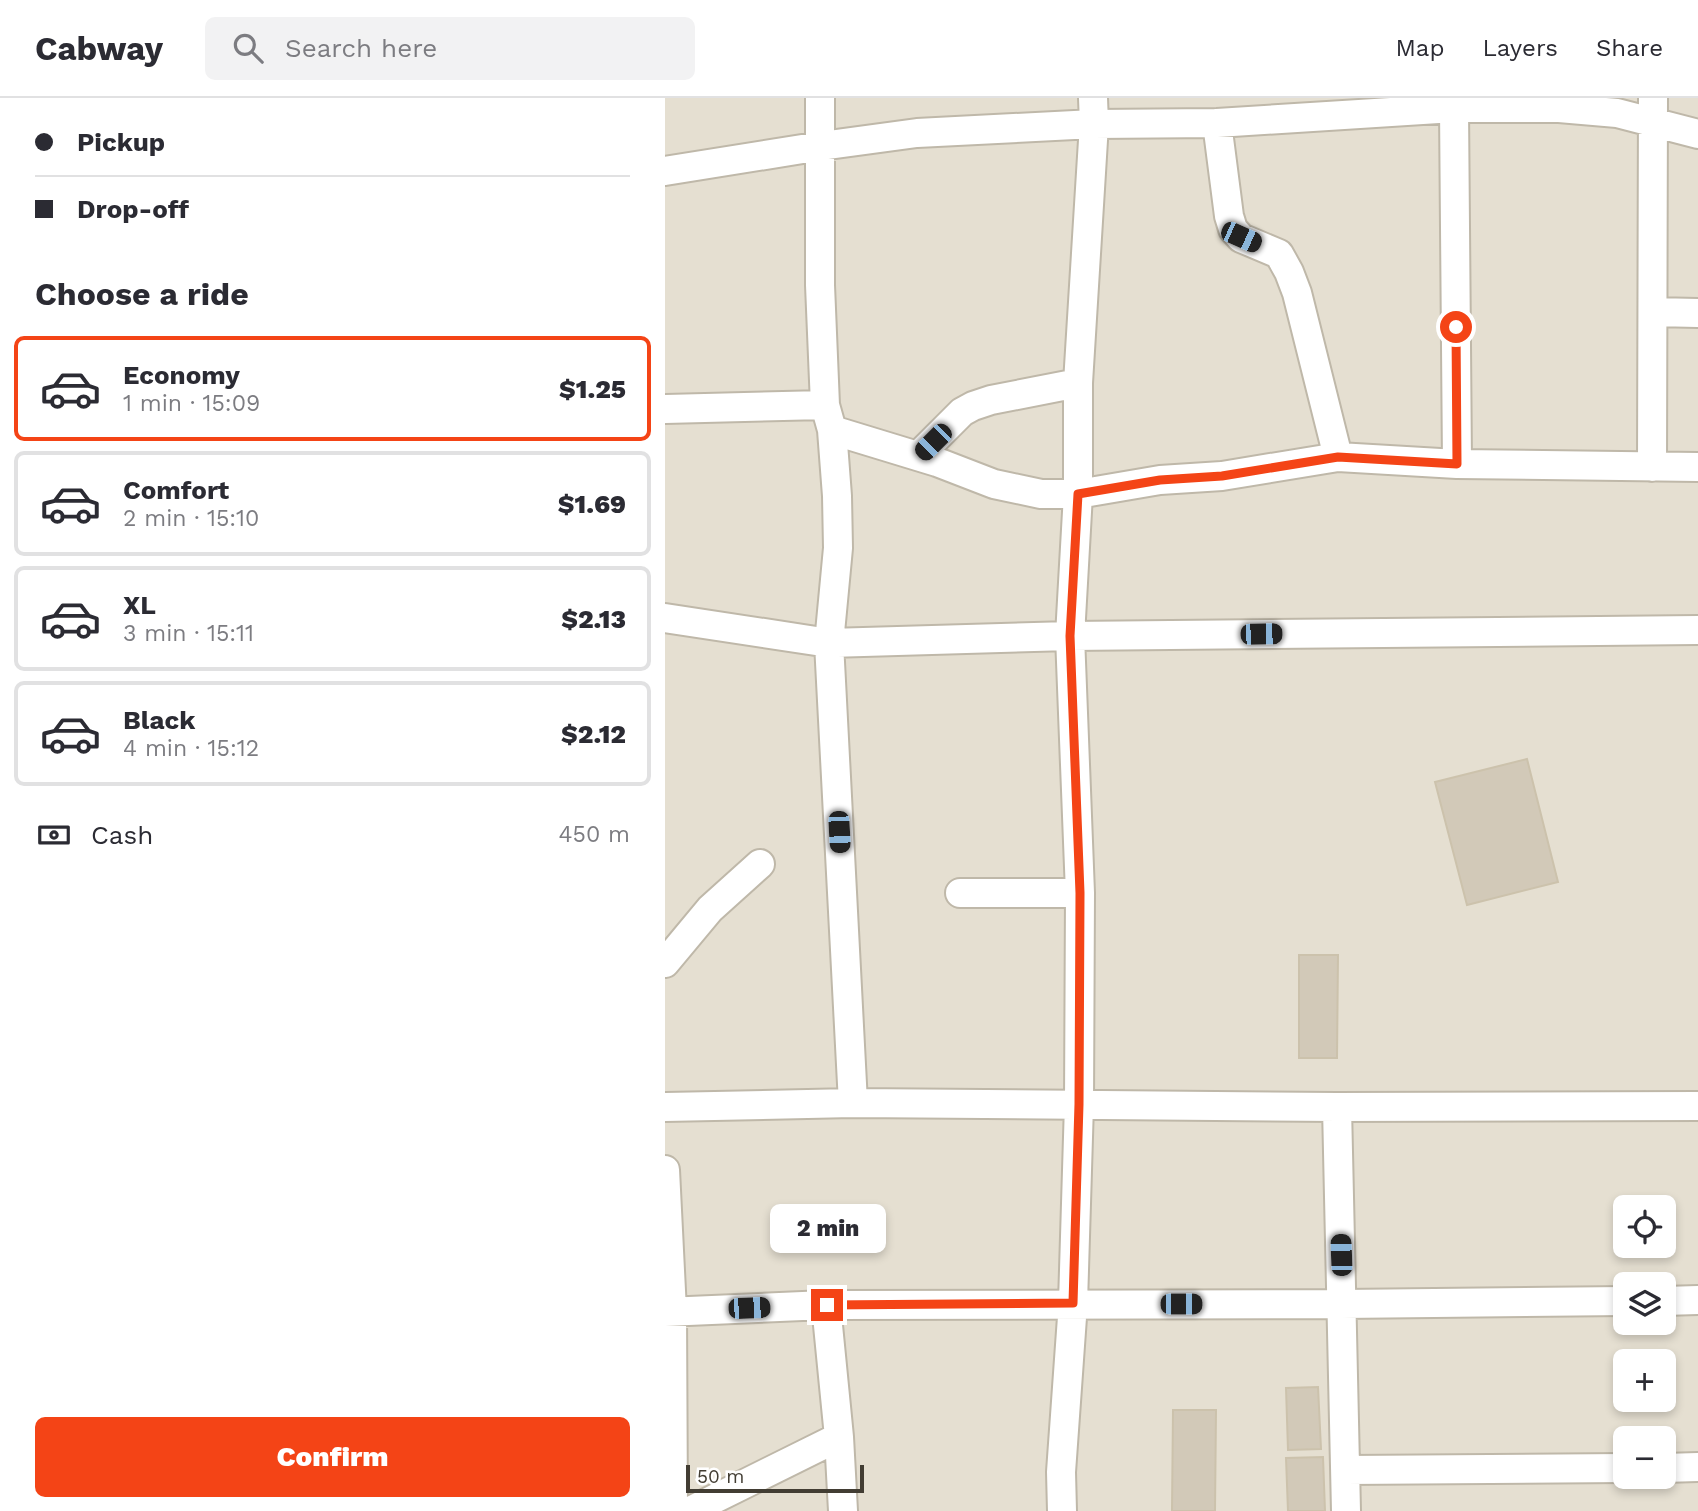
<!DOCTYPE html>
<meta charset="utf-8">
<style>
:root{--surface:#fff;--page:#f2f2f3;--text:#2b2b33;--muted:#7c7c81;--line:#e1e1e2;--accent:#f44416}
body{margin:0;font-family:"Work Sans",sans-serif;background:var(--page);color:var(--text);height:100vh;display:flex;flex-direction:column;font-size:26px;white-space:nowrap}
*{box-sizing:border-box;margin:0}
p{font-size:23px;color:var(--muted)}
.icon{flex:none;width:38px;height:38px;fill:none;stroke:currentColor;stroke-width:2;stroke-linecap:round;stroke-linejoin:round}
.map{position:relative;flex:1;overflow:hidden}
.details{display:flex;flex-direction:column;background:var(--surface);width:665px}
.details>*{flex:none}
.top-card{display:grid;align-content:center;height:154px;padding:0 35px;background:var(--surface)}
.buttons{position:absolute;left:948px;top:1097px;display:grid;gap:14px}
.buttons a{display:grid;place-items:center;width:63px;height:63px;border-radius:10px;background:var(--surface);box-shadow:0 4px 10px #0003;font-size:35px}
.scale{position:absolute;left:21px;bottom:18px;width:178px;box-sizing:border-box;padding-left:7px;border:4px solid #423d33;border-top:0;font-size:19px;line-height:24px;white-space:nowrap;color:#423d33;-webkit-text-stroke:5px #fff;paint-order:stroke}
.end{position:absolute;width:32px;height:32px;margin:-16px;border:9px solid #f44416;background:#fff;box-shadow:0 0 0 4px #fff}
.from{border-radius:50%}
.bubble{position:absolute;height:49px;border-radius:10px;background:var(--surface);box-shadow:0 4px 10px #0003;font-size:23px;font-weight:800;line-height:49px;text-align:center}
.car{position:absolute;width:21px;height:42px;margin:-21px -10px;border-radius:9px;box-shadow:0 0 5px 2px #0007;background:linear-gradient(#222 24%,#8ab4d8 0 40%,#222 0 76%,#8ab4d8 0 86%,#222 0)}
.top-card b{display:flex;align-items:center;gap:24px;height:66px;font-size:26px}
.top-card b+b{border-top:2px solid var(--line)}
.top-card i{width:18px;height:18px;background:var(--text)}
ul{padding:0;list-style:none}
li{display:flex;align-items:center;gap:21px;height:105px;margin:0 14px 10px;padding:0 21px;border:4px solid var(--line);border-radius:10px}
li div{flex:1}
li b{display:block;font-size:26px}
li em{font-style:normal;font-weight:800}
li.selected{border-color:var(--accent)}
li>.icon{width:63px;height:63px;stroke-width:1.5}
h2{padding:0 35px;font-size:32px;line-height:84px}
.pay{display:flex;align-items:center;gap:18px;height:77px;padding:0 35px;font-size:26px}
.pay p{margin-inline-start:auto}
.primary-button{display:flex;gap:14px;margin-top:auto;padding:14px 35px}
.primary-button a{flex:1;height:80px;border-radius:10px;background:var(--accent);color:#fff;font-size:28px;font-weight:800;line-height:80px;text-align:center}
header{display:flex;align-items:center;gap:42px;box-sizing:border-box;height:98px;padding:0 35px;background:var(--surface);border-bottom:2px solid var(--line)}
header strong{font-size:33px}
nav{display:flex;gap:38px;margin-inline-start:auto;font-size:24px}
.search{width:490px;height:63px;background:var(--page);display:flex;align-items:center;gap:18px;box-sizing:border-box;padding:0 24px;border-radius:10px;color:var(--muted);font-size:26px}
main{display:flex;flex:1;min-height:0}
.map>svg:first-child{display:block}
.residential{fill:#e5dfd1;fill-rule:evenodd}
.building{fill:#d2c9b8;stroke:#ccc2ac;stroke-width:2}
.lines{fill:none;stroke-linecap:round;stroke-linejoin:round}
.street-casing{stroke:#bfb8a9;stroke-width:32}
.street{stroke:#fff;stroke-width:28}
.route{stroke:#f44416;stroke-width:9}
</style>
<header>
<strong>Cabway</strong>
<div class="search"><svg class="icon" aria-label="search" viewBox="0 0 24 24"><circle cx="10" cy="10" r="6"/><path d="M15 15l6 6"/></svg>Search here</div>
<nav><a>Map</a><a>Layers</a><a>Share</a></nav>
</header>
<main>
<section class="details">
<div class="top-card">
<b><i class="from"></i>Pickup</b>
<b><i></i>Drop-off</b>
</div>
<h2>Choose a ride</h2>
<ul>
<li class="selected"><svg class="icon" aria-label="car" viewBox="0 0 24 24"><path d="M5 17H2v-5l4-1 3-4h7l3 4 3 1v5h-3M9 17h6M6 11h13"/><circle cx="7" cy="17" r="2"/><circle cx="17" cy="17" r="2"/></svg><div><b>Economy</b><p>1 min · 15:09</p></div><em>$1.25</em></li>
<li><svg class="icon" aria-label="car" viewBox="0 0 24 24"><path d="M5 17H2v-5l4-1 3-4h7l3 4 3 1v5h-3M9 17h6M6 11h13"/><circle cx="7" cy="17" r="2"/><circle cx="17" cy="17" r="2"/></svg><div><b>Comfort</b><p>2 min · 15:10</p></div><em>$1.69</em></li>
<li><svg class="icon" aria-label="car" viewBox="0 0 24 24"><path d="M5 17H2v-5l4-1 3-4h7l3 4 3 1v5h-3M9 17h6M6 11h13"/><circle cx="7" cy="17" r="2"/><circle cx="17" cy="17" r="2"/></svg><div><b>XL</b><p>3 min · 15:11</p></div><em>$2.13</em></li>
<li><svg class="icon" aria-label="car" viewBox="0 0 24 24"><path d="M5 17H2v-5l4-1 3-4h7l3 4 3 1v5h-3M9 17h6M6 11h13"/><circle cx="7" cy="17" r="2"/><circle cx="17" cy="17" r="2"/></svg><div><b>Black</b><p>4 min · 15:12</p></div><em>$2.12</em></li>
</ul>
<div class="pay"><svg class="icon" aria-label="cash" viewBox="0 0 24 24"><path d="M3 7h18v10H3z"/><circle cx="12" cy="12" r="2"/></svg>Cash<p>450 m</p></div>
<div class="primary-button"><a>Confirm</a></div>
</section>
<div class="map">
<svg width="1033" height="1413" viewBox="0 0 1033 1413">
<rect width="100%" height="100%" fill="#f1ede3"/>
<path class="residential" d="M0 0H1033V1413H0ZM961 1110H999V1148H961ZM961 1186H999V1225H961ZM961 1264H999V1302H961ZM961 1340H999V1379H961Z"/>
<path class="building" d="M862 661 893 784 802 807 770 684Z
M634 857H673L672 960H634Z
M653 1289 656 1351 623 1352 621 1290Z
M508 1312H551L550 1413H507Z
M658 1359 660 1413H623L621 1360Z"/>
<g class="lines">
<g class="street-casing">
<path id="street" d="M155 0V187L160 307 167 332 172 398 173 450 164 545 188 1005
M789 10 792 366
M552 25 564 118 568 131 576 140 614 156 624 174 632 195 673 359
M0 73 156 48 252 35 429 26 552 25 789 10H894L952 15 1033 36
M988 214 1033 215
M0 311 160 307
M167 332 272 364 329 386 376 396H413L495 382 557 378 673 359 792 366 1033 369
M253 358 297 314 308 308 326 302 413 285
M987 369 988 0
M0 520 164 545 405 538 1033 532
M295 795H415
M0 865 45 811 95 766
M0 1009 188 1005 672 1009 1033 1008
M672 1009 681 1413
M0 1072 7 1213 8 1413
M999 1203 1033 1202
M161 1207 174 1339 178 1413
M0 1214 161 1207 677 1206 961 1203
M999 1370 1033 1369
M681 1372 961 1370
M25 1413 174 1339
M397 1413 396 1374 408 1205 414 1006 415 795 405 538 413 396V285L429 26 428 0"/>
</g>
<use href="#street" class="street"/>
</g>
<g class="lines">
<path class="route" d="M162 1207 408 1205 414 1006 415 795 405 538 413 396 495 382 557 378 673 359 792 366 791 229"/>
</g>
</svg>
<div class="buttons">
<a><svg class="icon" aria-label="locate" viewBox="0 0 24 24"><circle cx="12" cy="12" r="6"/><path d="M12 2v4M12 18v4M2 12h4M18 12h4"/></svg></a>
<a><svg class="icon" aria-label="layers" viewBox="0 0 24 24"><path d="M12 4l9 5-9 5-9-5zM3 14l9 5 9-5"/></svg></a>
<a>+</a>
<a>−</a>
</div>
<div class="scale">50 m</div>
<i class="end from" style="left:791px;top:229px"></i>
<i class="end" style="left:162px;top:1207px"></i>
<div class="bubble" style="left:105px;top:1106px;width:116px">2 min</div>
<i class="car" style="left:576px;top:139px;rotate:114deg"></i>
<i class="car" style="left:268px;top:344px;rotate:225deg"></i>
<i class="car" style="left:596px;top:536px;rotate:89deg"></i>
<i class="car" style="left:174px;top:734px;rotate:177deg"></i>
<i class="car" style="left:676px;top:1157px;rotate:358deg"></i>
<i class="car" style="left:516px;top:1206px;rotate:90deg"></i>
<i class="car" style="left:84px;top:1210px;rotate:88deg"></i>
</div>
</main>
